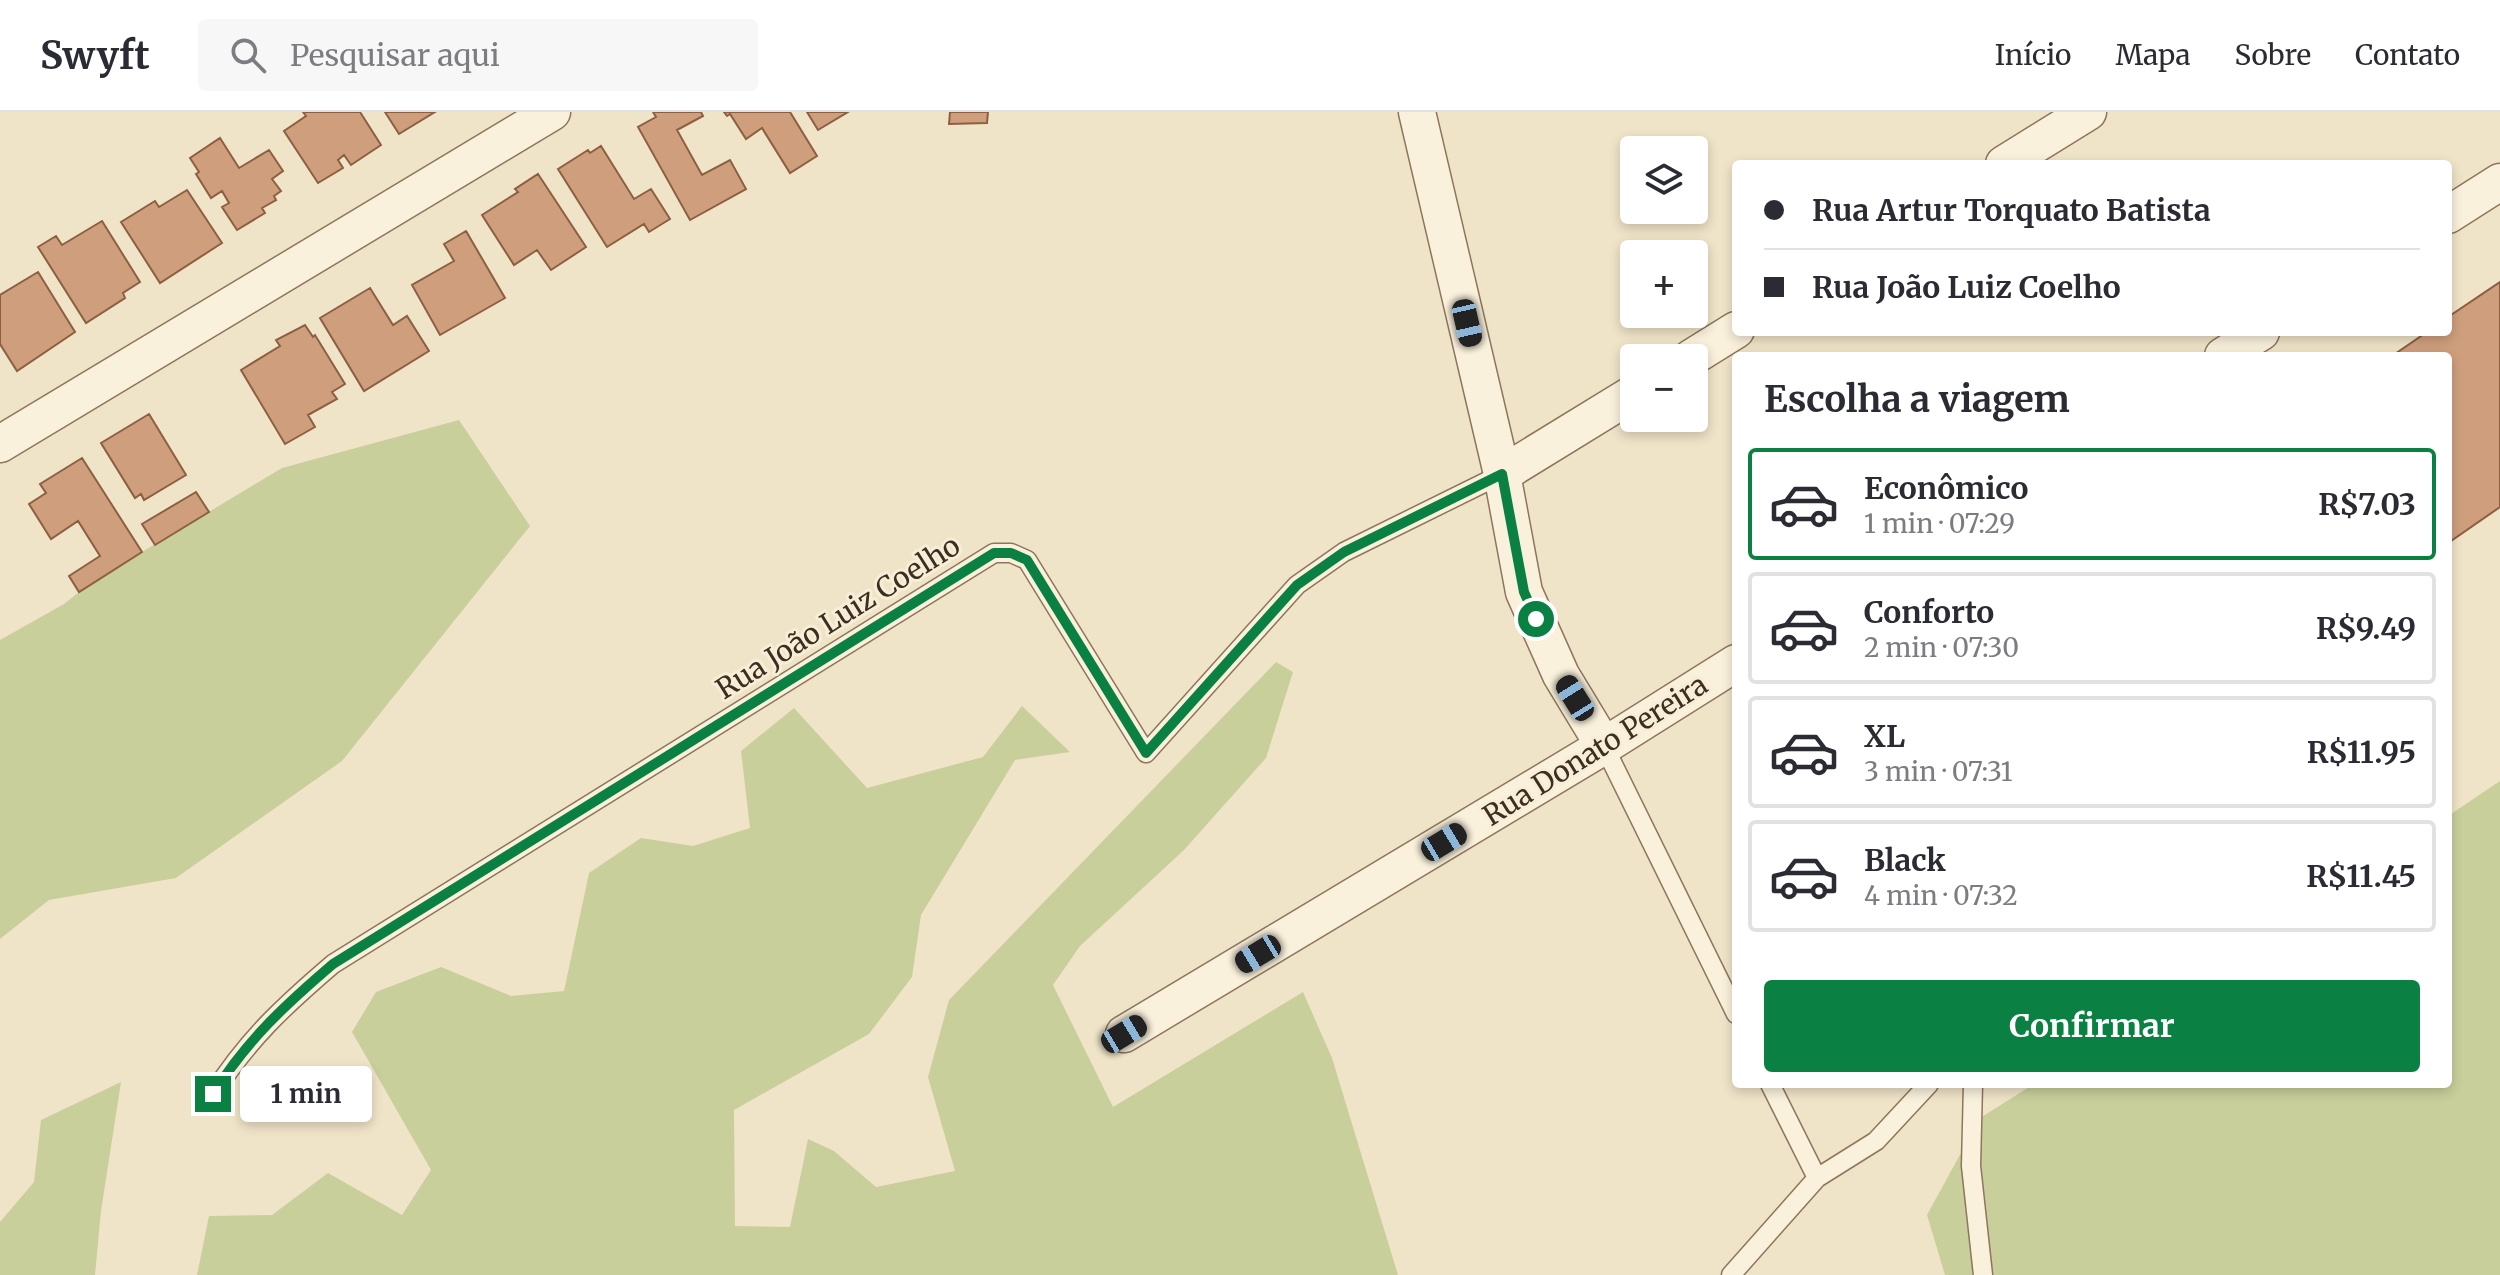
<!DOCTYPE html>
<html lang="pt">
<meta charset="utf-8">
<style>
:root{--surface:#fff;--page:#f7f7f7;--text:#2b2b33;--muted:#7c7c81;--line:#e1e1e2;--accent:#0b8043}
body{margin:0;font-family:Merriweather,serif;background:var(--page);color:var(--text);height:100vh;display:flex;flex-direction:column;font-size:30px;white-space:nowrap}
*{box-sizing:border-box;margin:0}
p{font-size:26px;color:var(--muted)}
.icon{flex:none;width:44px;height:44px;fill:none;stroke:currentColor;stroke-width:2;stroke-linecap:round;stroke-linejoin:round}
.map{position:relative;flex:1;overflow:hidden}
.panel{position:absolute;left:1732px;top:240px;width:720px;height:736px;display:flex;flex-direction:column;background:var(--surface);border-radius:8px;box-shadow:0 4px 12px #0003}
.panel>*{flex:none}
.guide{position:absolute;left:1732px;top:48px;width:720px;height:176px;border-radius:8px;box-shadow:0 4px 12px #0003;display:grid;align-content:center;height:176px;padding:0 32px;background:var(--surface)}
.fabs{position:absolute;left:1620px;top:24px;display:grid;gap:16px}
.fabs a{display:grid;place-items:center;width:88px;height:88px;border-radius:8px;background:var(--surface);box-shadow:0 4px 12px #0003;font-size:40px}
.end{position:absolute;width:36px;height:36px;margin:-18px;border:10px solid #0b8043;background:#fff;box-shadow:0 0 0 4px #fff}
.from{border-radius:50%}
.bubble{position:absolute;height:56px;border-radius:8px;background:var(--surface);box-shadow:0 4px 12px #0003;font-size:26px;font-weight:700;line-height:56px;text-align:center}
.car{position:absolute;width:24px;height:48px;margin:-24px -12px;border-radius:10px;box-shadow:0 0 6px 2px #0007;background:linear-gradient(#222 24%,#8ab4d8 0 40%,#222 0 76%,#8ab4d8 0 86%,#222 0)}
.guide b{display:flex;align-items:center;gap:28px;height:76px;font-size:30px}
.guide b+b{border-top:2px solid var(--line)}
.guide i{width:20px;height:20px;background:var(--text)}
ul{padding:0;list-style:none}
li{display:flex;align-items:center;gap:24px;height:112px;margin:0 16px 12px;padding:0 16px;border:4px solid var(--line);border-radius:8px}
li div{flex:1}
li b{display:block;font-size:30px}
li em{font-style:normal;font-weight:700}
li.current{border-color:var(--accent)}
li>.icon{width:72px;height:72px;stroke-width:1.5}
h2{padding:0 32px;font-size:36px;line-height:96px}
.cta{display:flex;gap:16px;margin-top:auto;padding:16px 32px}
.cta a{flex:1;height:92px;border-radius:8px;background:var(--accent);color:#fff;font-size:32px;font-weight:700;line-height:92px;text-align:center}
header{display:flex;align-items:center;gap:48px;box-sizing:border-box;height:112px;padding:0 40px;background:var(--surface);border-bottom:2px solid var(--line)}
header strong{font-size:38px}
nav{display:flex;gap:44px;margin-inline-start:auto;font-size:28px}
.search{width:560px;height:72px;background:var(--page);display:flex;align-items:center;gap:20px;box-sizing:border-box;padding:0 28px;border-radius:8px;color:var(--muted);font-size:30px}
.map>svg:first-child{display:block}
.green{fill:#c9cf9b}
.building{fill:#cf9f7d;stroke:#8d5f41;stroke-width:2}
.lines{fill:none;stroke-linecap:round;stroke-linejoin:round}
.lane-casing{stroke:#8d765c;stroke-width:21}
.street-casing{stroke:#8d765c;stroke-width:39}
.lane{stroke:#faf1dc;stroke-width:18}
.street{stroke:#faf1dc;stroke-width:36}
.route{stroke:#0b8043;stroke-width:10}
.labels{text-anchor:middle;stroke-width:6;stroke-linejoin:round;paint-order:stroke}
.street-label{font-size:28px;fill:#3d2e20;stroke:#f7eed8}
</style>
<header>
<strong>Swyft</strong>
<div class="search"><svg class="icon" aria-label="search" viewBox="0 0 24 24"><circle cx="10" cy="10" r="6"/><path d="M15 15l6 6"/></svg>Pesquisar aqui</div>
<nav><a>Início</a><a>Mapa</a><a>Sobre</a><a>Contato</a></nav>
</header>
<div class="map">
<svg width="2500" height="1163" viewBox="0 0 2500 1163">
<rect width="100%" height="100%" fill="#f0e4c8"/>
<path class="green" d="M459 308 530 414 342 649 176 766 49 788 0 827V528L64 492 79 480 142 440 282 356Z
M1276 550 1293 560 1266 646 1184 738 1080 834 1053 873 1113 995 1303 880 1332 946 1398 1163H197L209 1104 272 1103 328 1061 402 1103 431 1058 352 920 376 880 441 855 511 884 564 879 589 761 641 726 693 734 750 716 741 639 794 596 867 676 983 645 1022 594 1070 640 1015 648 921 803 912 865 869 922 734 998 735 1114 790 1115 808 1027 834 1039 876 1075 955 1059 928 965 949 888Z
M2500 669V1163H1945L1927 1103 1980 1006 2034 972H2448V704Z
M121 970 101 1099 95 1163H0V1110L34 1070 41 1008Z"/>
<path class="building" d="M303 0H360L381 33 351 53 344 43 338 48 343 56 318 71 284 19 306 4Z
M385 0H435L399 22Z
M653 0H701L703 4 677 18 702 63 730 48 746 77 690 108 638 15 656 5Z
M724 0H790L817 44 790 61 762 16 746 27 730 2 727 4Z
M807 0H848L818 18Z
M950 0H988L987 11 949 12Z
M220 26 239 56 269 38 283 59 272 67 281 79 274 84 276 88 262 96 265 101 237 118 222 95 229 91 222 79 211 86 196 62 199 60 190 46Z
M601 34 634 87 651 77 670 107 649 120 644 112 607 135 558 57 588 38 590 41Z
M538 62 586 135 551 158 537 138 514 153 482 103 518 80 515 77Z
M187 78 222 131 160 171 121 110 155 89 159 95Z
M102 109 140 170 123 181 125 186 86 211 38 135 56 124 62 133Z
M466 119 505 186 440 223 412 173 454 149 444 132Z
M38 160 75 220 17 259 0 232V183Z
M2500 170V395L2448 431V244H2392L2427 220H2448V205Z
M370 176 393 213 407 204 429 239 364 279 320 206Z
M305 213 313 225 315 223 345 272 332 280 337 287 308 303 315 315 285 332 241 258 280 234 276 228Z
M149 302 186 363 144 388 141 382 135 386 101 331Z
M82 346 142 440 79 480 69 464 100 444 78 409 51 427 29 392 46 381 40 372Z
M196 380 209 400 155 433 142 412Z"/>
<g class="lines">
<g class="lane-casing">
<path id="lane" d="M1604 634 1736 902
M1770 972 1817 1066
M1973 972 1971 1054 1983 1163
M213 982C248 927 284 894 333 852L994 441H1011L1027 448 1146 641 1297 473 1344 440 1502 362
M1731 1163 1817 1066 1876 1029 1929 972"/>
</g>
<g class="street-casing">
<path id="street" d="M1417 0 1502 362 1524 480 1561 563 1604 634
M2004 52 2088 0
M2448 103 2500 70
M2223 244 2261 220
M1691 246 1736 218
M0 332 552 0
M1502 362 1634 281
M1124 922 1604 634 1736 551"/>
</g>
<use href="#lane" class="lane"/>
<use href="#street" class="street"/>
</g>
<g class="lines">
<path class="route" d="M213 982C247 928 285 893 333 852L994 441H1011L1027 448 1146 641 1297 473 1344 440 1502 362 1524 480 1536 507"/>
</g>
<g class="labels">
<g class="street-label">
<text transform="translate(838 505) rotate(-32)" y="10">Rua João Luiz Coelho</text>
<text transform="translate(1595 638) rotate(-32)" y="10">Rua Donato Pereira</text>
</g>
</g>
</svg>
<div class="fabs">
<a><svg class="icon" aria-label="layers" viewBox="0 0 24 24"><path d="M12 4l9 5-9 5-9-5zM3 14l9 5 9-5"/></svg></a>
<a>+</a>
<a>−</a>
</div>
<i class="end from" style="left:1536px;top:507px"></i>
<i class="end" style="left:213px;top:982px"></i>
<div class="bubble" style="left:240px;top:954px;width:132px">1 min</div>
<i class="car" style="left:1467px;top:211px;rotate:167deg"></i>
<i class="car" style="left:1575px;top:586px;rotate:328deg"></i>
<i class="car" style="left:1444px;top:730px;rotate:59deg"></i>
<i class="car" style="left:1258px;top:842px;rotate:239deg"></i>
<i class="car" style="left:1124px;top:922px;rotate:59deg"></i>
<div class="guide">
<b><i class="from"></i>Rua Artur Torquato Batista</b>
<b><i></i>Rua João Luiz Coelho</b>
</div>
<section class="panel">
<h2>Escolha a viagem</h2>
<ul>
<li class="current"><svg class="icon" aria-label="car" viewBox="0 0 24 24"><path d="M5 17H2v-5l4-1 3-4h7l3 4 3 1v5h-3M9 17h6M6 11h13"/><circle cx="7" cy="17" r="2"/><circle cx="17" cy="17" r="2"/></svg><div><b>Econômico</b><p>1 min · 07:29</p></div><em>R$7.03</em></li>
<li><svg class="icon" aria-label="car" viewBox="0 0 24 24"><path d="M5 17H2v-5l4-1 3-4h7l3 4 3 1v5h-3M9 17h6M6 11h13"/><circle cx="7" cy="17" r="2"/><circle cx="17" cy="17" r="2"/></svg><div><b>Conforto</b><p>2 min · 07:30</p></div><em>R$9.49</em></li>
<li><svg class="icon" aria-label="car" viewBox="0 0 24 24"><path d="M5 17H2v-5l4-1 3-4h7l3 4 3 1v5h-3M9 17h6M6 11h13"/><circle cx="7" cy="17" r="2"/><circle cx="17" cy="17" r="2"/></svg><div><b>XL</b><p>3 min · 07:31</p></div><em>R$11.95</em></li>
<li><svg class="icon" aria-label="car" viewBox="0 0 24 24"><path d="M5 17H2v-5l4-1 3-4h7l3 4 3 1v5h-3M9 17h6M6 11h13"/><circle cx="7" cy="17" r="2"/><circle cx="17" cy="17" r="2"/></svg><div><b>Black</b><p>4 min · 07:32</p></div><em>R$11.45</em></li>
</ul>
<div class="cta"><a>Confirmar</a></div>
</section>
</div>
